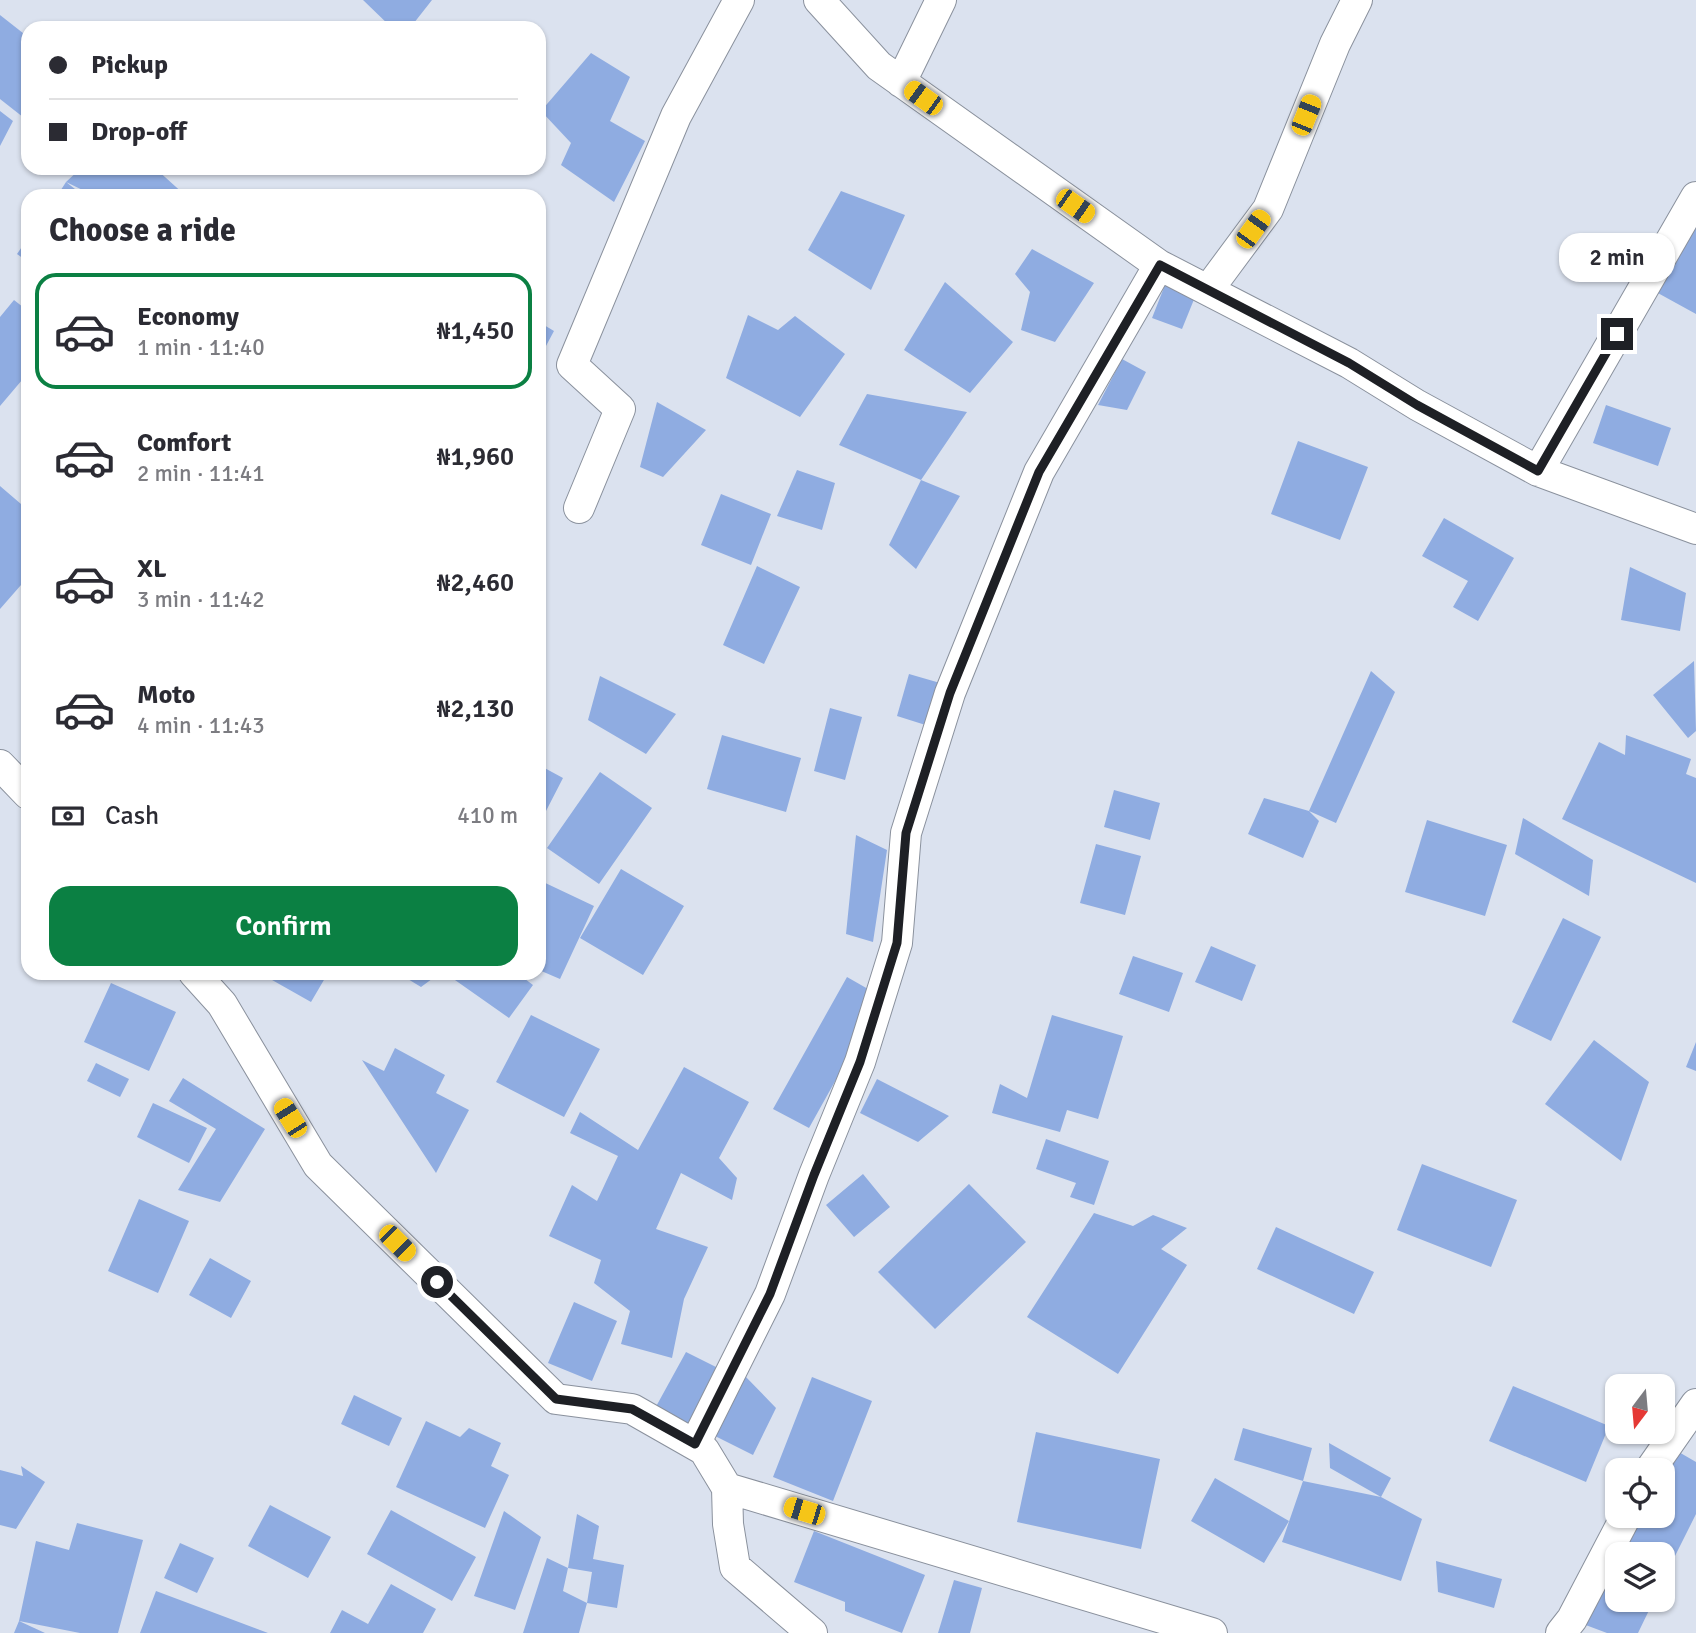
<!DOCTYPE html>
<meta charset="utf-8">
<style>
:root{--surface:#fff;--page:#f7f7f7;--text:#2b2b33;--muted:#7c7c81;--line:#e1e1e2;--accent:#0b8043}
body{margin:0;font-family:Signika,sans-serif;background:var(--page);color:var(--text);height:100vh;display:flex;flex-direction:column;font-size:26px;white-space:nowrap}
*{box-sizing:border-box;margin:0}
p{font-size:23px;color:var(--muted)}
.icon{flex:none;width:38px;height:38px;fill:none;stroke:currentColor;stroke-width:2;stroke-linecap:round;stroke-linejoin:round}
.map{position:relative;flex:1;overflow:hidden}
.panel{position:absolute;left:21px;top:189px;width:525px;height:791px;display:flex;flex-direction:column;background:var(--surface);border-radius:21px;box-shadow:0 2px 5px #0004}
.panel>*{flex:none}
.guide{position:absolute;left:21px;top:21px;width:525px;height:154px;border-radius:21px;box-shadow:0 2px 5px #0004;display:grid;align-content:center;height:154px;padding:0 28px;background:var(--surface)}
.needle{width:46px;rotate:196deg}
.buttons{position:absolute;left:1605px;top:1374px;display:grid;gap:14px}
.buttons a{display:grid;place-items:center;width:70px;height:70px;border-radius:14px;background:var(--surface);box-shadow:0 2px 5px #0004;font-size:35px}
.end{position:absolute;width:32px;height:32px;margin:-16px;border:9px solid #1e2025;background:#fff;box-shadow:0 0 0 4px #fff}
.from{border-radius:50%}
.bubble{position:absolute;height:49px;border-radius:21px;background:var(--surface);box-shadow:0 2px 5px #0004;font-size:23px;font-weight:600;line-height:49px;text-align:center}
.car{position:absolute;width:21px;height:42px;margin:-21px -10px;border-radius:9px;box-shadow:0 0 5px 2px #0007;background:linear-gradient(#f5c518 24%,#345 0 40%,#f5c518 0 76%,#345 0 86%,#f5c518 0)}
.guide b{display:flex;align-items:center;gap:24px;height:66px;font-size:26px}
.guide b+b{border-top:2px solid var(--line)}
.guide i{width:18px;height:18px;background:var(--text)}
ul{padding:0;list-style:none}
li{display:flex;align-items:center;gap:21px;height:116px;margin:0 14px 10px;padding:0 14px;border:4px solid transparent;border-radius:21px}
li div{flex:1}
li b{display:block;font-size:26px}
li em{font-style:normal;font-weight:600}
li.active{border-color:var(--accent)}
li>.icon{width:63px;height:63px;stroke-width:1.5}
h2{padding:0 28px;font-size:32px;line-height:84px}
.pay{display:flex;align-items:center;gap:18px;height:77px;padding:0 28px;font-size:26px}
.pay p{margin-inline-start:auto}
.cta{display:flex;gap:14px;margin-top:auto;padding:14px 28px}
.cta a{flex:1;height:80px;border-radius:21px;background:var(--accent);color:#fff;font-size:28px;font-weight:600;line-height:80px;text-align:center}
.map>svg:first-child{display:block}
.building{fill:#8face1}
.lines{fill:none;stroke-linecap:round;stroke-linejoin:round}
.minor-casing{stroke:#8a919d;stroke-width:32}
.minor{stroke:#fff;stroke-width:30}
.route{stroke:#1e2025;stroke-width:9}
</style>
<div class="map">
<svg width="1696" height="1633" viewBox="0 0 1696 1633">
<rect width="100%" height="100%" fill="#dbe2ef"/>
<path class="building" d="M363 0H432L410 28H392Z
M0 15 28 37V121L0 99Z
M591 53 630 77 610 121 645 141 614 202 561 165 571 143 541 111Z
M0 111 13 121 0 146Z
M81 168H155L186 196H95L66 182 84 196H57L66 182Z
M841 191 905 215 871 290 808 250Z
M1696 215V314L1656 292Z
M28 238V262L17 254Z
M1032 249 1094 283 1055 342 1021 330 1030 292 1015 274Z
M945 282 1013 342 970 393 904 350Z
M1165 285 1195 297 1182 329 1152 318Z
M14 300 28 311V373L0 406V317Z
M748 315 778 330 795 316 845 354 800 417 726 378Z
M539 322 554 331 539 359Z
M1122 359 1146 372 1127 410 1098 405Z
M867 394 967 412 921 480 839 445Z
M657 402 706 430 663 477 640 467Z
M1606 405 1671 428 1658 466 1593 443Z
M1298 441 1368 467 1340 540 1271 514Z
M797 470 835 483 822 530 777 516Z
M921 480 960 496 916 569 889 545Z
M0 486 28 510V577L0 609Z
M721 494 771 514 751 565 701 545Z
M1444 518 1514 558 1478 621 1453 607 1468 581 1422 556Z
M757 566 800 587 764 664 723 645Z
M1630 567 1686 593 1680 631 1621 620Z
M1694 661 1696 731 1688 738 1653 695Z
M1371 671 1395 692 1336 823 1309 811 1319 821 1303 858 1248 834 1264 798 1309 811Z
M909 674 947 685 935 728 897 716Z
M600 676 676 714 646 754 588 720Z
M830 708 862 717 845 780 814 771Z
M722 735 801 758 786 812 707 789Z
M1626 735 1691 759 1686 774 1696 778V883L1562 819 1599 742 1625 755Z
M539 765 563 778 546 811 539 807Z
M600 772 652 808 599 884 547 848Z
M1114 790 1160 803 1150 840 1104 827Z
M1523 818 1593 860 1589 896 1515 854Z
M1427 820 1507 845 1485 916 1405 892Z
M856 835 887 850 873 942 846 934Z
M1096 844 1141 856 1125 915 1080 903Z
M621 869 684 906 643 975 580 938Z
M539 880 594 906 560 979 539 970Z
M1563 918 1601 937 1551 1041 1512 1022Z
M1211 946 1256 965 1242 1001 1195 982Z
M1133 956 1183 973 1169 1012 1119 994Z
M267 973H328L311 1002 265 976Z
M398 973H440L421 987Z
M445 973H517L533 985 509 1018Z
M847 977 882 997 809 1128 773 1109Z
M111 983 176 1012 149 1071 84 1042Z
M531 1015 600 1049 564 1117 496 1082Z
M1052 1015 1123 1036 1098 1119 1067 1110 1060 1132 992 1113 1000 1084 1027 1098Z
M1594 1040 1649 1082 1621 1161 1545 1104Z
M1696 1042V1071L1686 1067Z
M395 1048 445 1075 436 1093 469 1110 436 1173 362 1060 384 1071Z
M96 1063 129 1079 120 1097 87 1081Z
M684 1067 749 1102 719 1158 737 1178 732 1200 681 1173 656 1229 708 1247 684 1299 672 1358 621 1344 630 1311 594 1283 601 1260 549 1236 572 1185 597 1201 618 1156 570 1133 580 1112 638 1150Z
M183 1078 265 1129 220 1202 178 1190 216 1129 169 1101Z
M877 1079 949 1116 918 1142 860 1113Z
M153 1103 207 1128 189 1163 137 1137Z
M1046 1139 1109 1161 1094 1205 1070 1197 1076 1183 1036 1169Z
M1422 1164 1517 1200 1491 1267 1397 1230Z
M863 1174 890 1207 854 1237 826 1205Z
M969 1184 1026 1242 935 1329 878 1272Z
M139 1199 189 1221 158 1293 108 1271Z
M1094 1213 1133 1226 1153 1215 1187 1228 1161 1249 1187 1265 1118 1374 1027 1317Z
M1276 1227 1374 1272 1354 1314 1257 1269Z
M210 1258 251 1281 231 1318 189 1295Z
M574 1302 617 1321 592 1381 548 1363Z
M686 1352 720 1369 687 1430 653 1412Z
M745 1376 776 1408 753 1455 715 1436Z
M812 1377 872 1401 833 1501 773 1477Z
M1513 1386 1609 1426 1586 1482 1489 1441Z
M354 1395 402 1418 389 1446 341 1424Z
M426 1421 460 1437 469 1428 501 1443 491 1466 509 1475 485 1528 396 1487Z
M1243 1428 1312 1448 1303 1481 1234 1460Z
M1036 1432 1160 1459 1141 1549 1017 1522Z
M1329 1443 1391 1478 1381 1497 1330 1468Z
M1665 1444 1696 1462V1514L1662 1582V1554H1617V1600H1654L1638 1633H1607L1583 1624 1633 1516H1662Z
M21 1466 45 1482 16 1529 0 1525V1470L23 1476Z
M1215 1478 1289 1521 1264 1563 1191 1521Z
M1303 1481 1381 1497 1422 1519 1401 1581 1282 1542Z
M270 1505 331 1537 308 1578 248 1546Z
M391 1510 476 1557 452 1601 367 1554Z
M504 1511 541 1537 515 1610 474 1596Z
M577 1514 599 1526 593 1559 624 1565 617 1608 587 1603 592 1572 568 1568Z
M77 1523 143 1540 118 1633H80L19 1621 45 1633H14L19 1621 36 1541 69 1550Z
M814 1531 925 1575 902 1633 845 1611V1602L794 1582Z
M180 1543 214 1558 197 1593 164 1578Z
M547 1558 568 1568 563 1591 587 1603 579 1633H523Z
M1436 1561 1502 1579 1494 1608 1438 1592Z
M954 1580 982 1588 970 1633H938Z
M391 1584 436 1609 423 1633H330L342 1610 368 1624Z
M156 1591 268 1633H140Z"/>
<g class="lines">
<g class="minor-casing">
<path id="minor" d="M819 0 879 66 1159 265 1349 363 1417 405 1538 471 1696 529
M901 82 941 0
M1208 290 1268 209 1335 44 1357 0
M1538 471 1696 197
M579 508 620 409 572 365 676 116 739 0
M0 765 28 794
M194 973 222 1004 318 1165 556 1399 632 1409 704 1450 727 1488 728 1524 735 1567 812 1633
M695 1444 770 1294 814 1175 860 1062 897 943 906 833 950 693 1039 472 1159 265
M1650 1470 1696 1404
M727 1488 1212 1633
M1561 1633 1572 1619 1626 1516"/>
</g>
<use href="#minor" class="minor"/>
</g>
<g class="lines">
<path class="route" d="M437 1282 556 1399 632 1409 695 1444 770 1294 814 1175 860 1062 897 943 906 833 950 693 1039 472 1160 265 1349 363 1417 405 1538 471 1617 334"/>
</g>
</svg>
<div class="buttons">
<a><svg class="needle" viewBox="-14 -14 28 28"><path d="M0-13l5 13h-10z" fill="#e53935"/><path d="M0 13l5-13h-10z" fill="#7c7c81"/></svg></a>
<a><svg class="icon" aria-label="locate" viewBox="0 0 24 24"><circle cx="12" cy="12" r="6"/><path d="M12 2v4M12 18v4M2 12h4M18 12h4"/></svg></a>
<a><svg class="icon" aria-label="layers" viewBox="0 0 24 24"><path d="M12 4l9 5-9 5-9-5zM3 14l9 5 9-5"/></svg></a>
</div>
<i class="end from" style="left:437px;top:1282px"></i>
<i class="end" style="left:1617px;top:334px"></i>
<div class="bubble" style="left:1559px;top:233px;width:116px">2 min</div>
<i class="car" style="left:923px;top:98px;rotate:306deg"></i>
<i class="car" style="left:1306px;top:115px;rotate:22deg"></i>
<i class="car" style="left:1075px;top:206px;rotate:125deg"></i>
<i class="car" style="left:1253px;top:229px;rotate:36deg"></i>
<i class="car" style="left:290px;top:1118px;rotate:328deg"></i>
<i class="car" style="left:397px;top:1243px;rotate:135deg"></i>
<i class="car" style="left:804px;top:1511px;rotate:287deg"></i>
<div class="guide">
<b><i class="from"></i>Pickup</b>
<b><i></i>Drop-off</b>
</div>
<section class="panel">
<h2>Choose a ride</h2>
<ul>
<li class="active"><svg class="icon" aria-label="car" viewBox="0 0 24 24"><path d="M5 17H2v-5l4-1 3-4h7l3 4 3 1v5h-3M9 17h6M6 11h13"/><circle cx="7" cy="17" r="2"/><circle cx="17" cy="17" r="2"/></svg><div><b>Economy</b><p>1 min · 11:40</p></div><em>₦1,450</em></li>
<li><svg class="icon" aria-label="car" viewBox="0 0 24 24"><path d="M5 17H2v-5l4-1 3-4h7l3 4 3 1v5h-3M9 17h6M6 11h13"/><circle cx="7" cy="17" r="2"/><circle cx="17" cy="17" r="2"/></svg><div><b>Comfort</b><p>2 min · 11:41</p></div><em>₦1,960</em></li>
<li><svg class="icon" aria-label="car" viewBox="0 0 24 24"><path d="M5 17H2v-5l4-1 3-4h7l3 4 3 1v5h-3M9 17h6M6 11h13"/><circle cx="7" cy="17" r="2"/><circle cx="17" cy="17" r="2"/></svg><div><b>XL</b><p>3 min · 11:42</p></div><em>₦2,460</em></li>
<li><svg class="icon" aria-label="car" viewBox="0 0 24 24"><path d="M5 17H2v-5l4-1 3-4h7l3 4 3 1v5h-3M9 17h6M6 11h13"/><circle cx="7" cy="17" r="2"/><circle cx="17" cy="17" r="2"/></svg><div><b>Moto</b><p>4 min · 11:43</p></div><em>₦2,130</em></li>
</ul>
<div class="pay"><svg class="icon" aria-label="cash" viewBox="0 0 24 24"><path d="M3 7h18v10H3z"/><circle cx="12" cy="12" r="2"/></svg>Cash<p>410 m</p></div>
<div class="cta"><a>Confirm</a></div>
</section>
</div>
